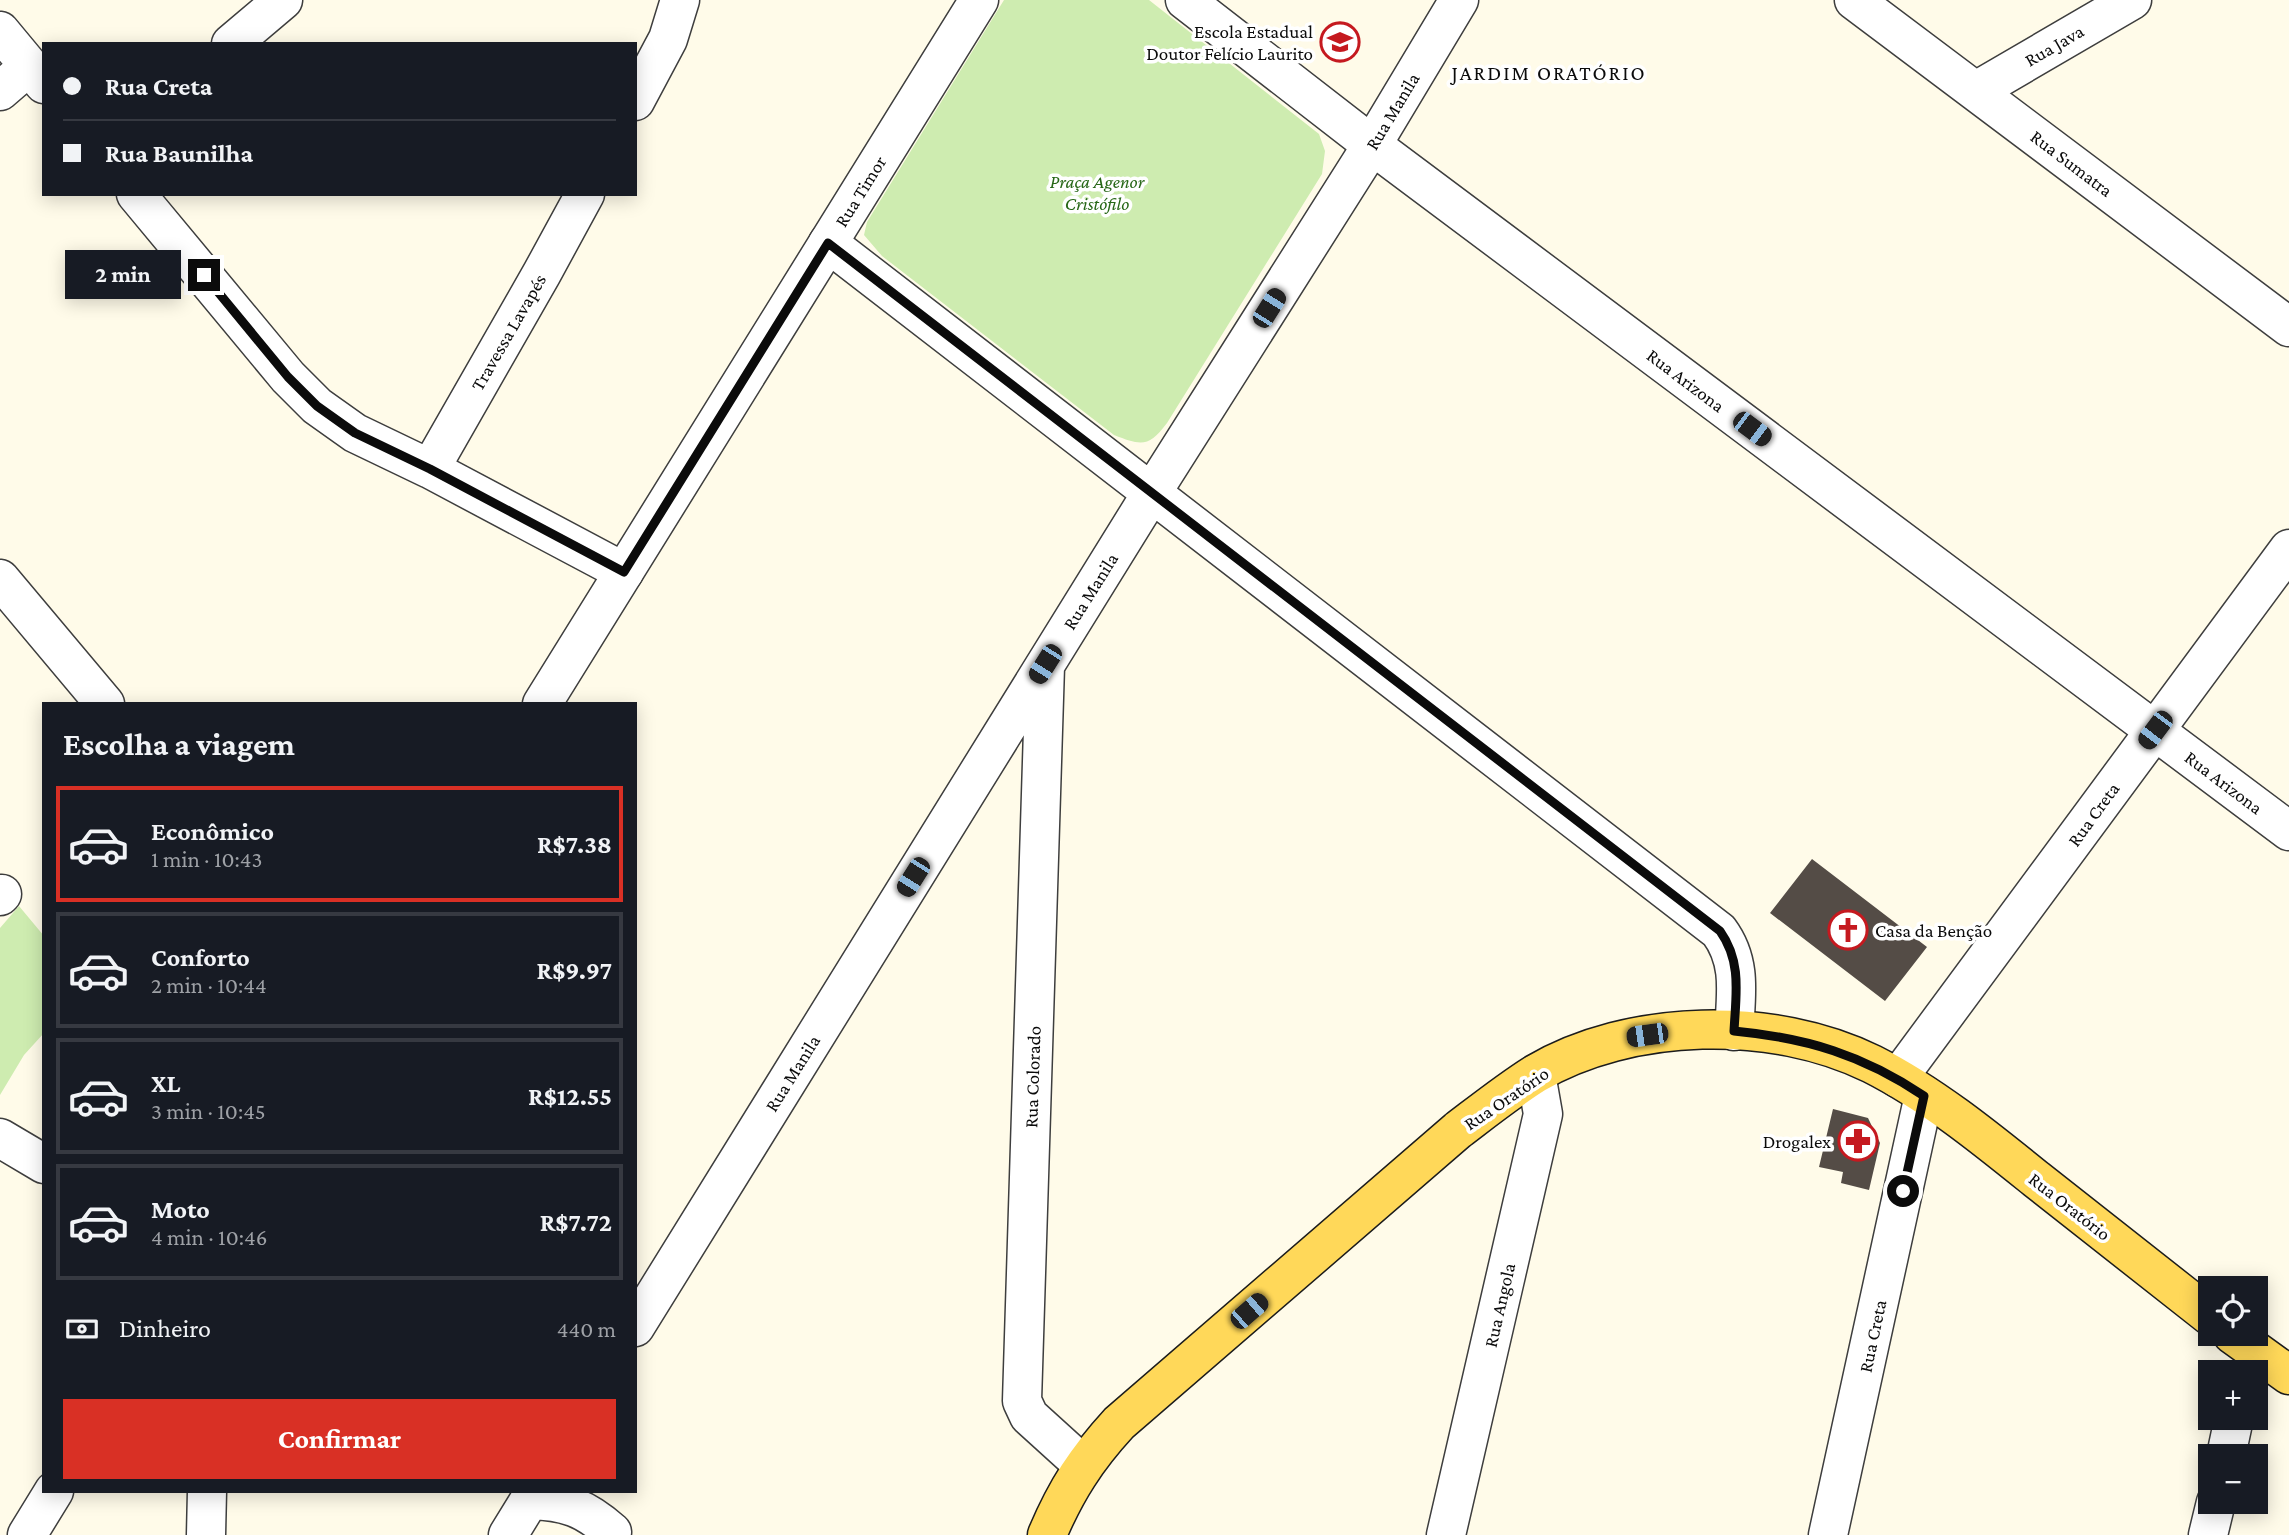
<!DOCTYPE html>
<html lang="pt">
<meta charset="utf-8">
<style>
:root{--surface:#171b24;--page:#20242c;--text:#f1f3f6;--muted:#9ea1a6;--line:#363941;--accent:#d93025}
body{margin:0;font-family:"Crimson Pro",serif;background:var(--page);color:var(--text);height:100vh;display:flex;flex-direction:column;font-size:26px;white-space:nowrap}
*{box-sizing:border-box;margin:0}
p{font-size:23px;color:var(--muted)}
.icon{flex:none;width:38px;height:38px;fill:none;stroke:currentColor;stroke-width:2;stroke-linecap:round;stroke-linejoin:round}
.map{position:relative;flex:1;overflow:hidden}
.drawer{position:absolute;left:42px;top:702px;width:595px;height:791px;display:flex;flex-direction:column;background:var(--surface);border-radius:0px;box-shadow:0 4px 18px #0003}
.drawer>*{flex:none}
.guide{position:absolute;left:42px;top:42px;width:595px;height:154px;border-radius:0px;box-shadow:0 4px 18px #0003;display:grid;align-content:center;height:154px;padding:0 21px;background:var(--surface)}
.controls{position:absolute;left:2198px;top:1276px;display:grid;gap:14px}
.controls a{display:grid;place-items:center;width:70px;height:70px;border-radius:0px;background:var(--surface);box-shadow:0 4px 18px #0003;font-size:35px}
.end{position:absolute;width:32px;height:32px;margin:-16px;border:9px solid #0b0b0b;background:#fff;box-shadow:0 0 0 4px #fff}
.from{border-radius:50%}
.bubble{position:absolute;height:49px;border-radius:0px;background:var(--surface);box-shadow:0 4px 18px #0003;font-size:23px;font-weight:700;line-height:49px;text-align:center}
.car{position:absolute;width:21px;height:42px;margin:-21px -10px;border-radius:9px;box-shadow:0 0 5px 2px #0007;background:linear-gradient(#222 24%,#8ab4d8 0 40%,#222 0 76%,#8ab4d8 0 86%,#222 0)}
.guide b{display:flex;align-items:center;gap:24px;height:66px;font-size:26px}
.guide b+b{border-top:2px solid var(--line)}
.guide i{width:18px;height:18px;background:var(--text)}
ul{padding:0;list-style:none}
li{display:flex;align-items:center;gap:21px;height:116px;margin:0 14px 10px;padding:0 7px;border:4px solid var(--line);border-radius:0px}
li div{flex:1}
li b{display:block;font-size:26px}
li em{font-style:normal;font-weight:700}
li.current{border-color:var(--accent)}
li>.icon{width:63px;height:63px;stroke-width:1.5}
h2{padding:0 21px;font-size:32px;line-height:84px}
.pay{display:flex;align-items:center;gap:18px;height:77px;padding:0 21px;font-size:26px}
.pay p{margin-inline-start:auto}
.cta{display:flex;gap:14px;margin-top:auto;padding:14px 21px}
.cta a{flex:1;height:80px;border-radius:0px;background:var(--accent);color:#fff;font-size:28px;font-weight:700;line-height:80px;text-align:center}
.map>svg:first-child{display:block}
.green{fill:#ceecb0}
.building{fill:#544c46}
.lines{fill:none;stroke-linecap:round;stroke-linejoin:round}
.minor-casing{stroke:#3e3e3e;stroke-width:41}
.tertiary-casing{stroke:#3e3e3e;stroke-width:41}
.primary-casing{stroke:#1c1c1c;stroke-width:41}
.minor{stroke:#fff;stroke-width:38}
.tertiary{stroke:#fff;stroke-width:38}
.primary{stroke:#ffd859;stroke-width:38}
.route{stroke:#0b0b0b;stroke-width:9}
.labels{text-anchor:middle;stroke-width:7;stroke-linejoin:round;paint-order:stroke}
.poi-label{font-size:19px;fill:#0b0b0b;stroke:#fff;text-anchor:end}
.street-label{font-size:19px;fill:#0b0b0b;stroke:#fff}
.park-label{font-size:19px;font-style:italic;fill:#276717;stroke:#fff}
.neighbourhood-label{font-size:21px;letter-spacing:2px;fill:#0b0b0b;stroke:#fff}
</style>
<div class="map">
<svg width="2289" height="1535" viewBox="0 0 2289 1535">
<rect width="100%" height="100%" fill="#fffbe9"/>
<path class="green" d="M1004 0H1149L1319 134 1325 151 1322 174 1167 423C1149 447 1142 446 1114 435L882 256 864 235 867 222Z
M19 906 44 936V1033L24 1055 0 1095V928Z"/>
<path class="building" d="M1812 859 1927 947 1885 1001 1770 913Z
M1833 1109 1868 1118 1880 1143 1869 1190 1841 1183 1843 1172 1819 1167Z"/>
<g class="lines">
<g class="minor-casing">
<path id="minor" d="M1854 0 2289 327
M0 31 44 84
M231 44 283 0
M0 91 29 66
M1976 91 2132 0
M635 101 668 39 680 0
M136 194 288 377 317 406 355 433 430 469 624 572
M828 243 1719 931C1742 962 1736 994 1734 1031
M430 469 542 273 585 194
M0 579 105 704
M1045 666 1022 1401 1029 1416 1083 1465
M0 896 2 894
M1898 1078 2289 549
M0 1138 44 1164
M635 1327 1151 494 1372 145 1459 0
M2226 1456 2234 1418
M530 1500C566 1501 585 1508 612 1532
M206 1535 207 1491
M508 1535 535 1491
M1446 1535 1543 1114 1536 1074
M1828 1535 1924 1095
M2208 1535 2216 1502"/>
</g>
<g class="tertiary-casing">
<path id="tertiary" d="M1185 0 1372 145 2289 831
M542 704 979 0
M27 1535 54 1491"/>
</g>
<g class="primary-casing">
<path id="primary" d="M2232 1334 2289 1375
M1047 1535C1066 1490 1086 1459 1119 1423L1458 1130C1483 1111 1508 1091 1535 1074 1630 1018 1773 1015 1872 1064 1931 1094 1984 1137 2036 1179 2094 1225 2152 1271 2210 1316"/>
</g>
<use href="#minor" class="minor"/>
<use href="#tertiary" class="tertiary"/>
<use href="#primary" class="primary"/>
</g>
<g class="lines">
<path class="route" d="M204 275 288 377 317 406 355 433 430 469 624 572 828 243 1720 931C1742 962 1736 994 1734 1031 1807 1038 1863 1055 1924 1096L1903 1191"/>
</g>
<defs>
<g id="school-ring" transform="scale(2.0125)"><circle r="9.5" fill="#fff" stroke="#c5191f" stroke-width="1.5"/><path d="M0-5L7-2L0 1L-7-2ZM-4 1L0 2.5L4 1V4Q0 6-4 4Z" fill="#c5191f"/></g>
<g id="church-ring" transform="scale(2.0125)"><circle r="9.5" fill="#fff" stroke="#c5191f" stroke-width="1.5"/><path d="M-1.2-6h2.4v3.5h3.3v2.4h-3.3V6h-2.4V-.1h-3.3v-2.4h3.3Z" fill="#c5191f"/></g>
<g id="pharmacy-ring" transform="scale(2.0125)"><circle r="9.5" fill="#fff" stroke="#c5191f" stroke-width="1.5"/><path d="M-2-6h4v4h4v4h-4v4h-4v-4h-4v-4h4Z" fill="#c5191f"/></g>
</defs>
<g fill-rule="evenodd">
<use href="#school-ring" x="1340" y="42"/>
<use href="#church-ring" x="1848" y="930"/>
<use href="#pharmacy-ring" x="1858" y="1141"/>
</g>
<g class="labels">
<g class="poi-label">
<text x="1313" y="38">Escola Estadual<tspan x="1313" dy="22">Doutor Felício Laurito</tspan></text>
<text x="1875" y="937" text-anchor="start">Casa da Benção</text>
<text x="1831" y="1148">Drogalex</text>
</g>
<g class="street-label">
<text transform="translate(2054 45) rotate(-30)" y="7">Rua Java</text>
<text transform="translate(1392 111) rotate(-59)" y="7">Rua Manila</text>
<text transform="translate(2072 163) rotate(37)" y="7">Rua Sumatra</text>
<text transform="translate(860 191) rotate(-58)" y="7">Rua Timor</text>
<text transform="translate(508 332) rotate(-60)" y="7">Travessa Lavapés</text>
<text transform="translate(1686 380) rotate(37)" y="7">Rua Arizona</text>
<text transform="translate(1090 591) rotate(-58)" y="7">Rua Manila</text>
<text transform="translate(2224 782) rotate(37)" y="7">Rua Arizona</text>
<text transform="translate(2093 814) rotate(-54)" y="7">Rua Creta</text>
<text transform="translate(792 1073) rotate(-58)" y="7">Rua Manila</text>
<text transform="translate(1032 1077) rotate(-88)" y="7">Rua Colorado</text>
<text transform="translate(1506 1098) rotate(-34)" y="7">Rua Oratório</text>
<text transform="translate(2070 1206) rotate(38)" y="7">Rua Oratório</text>
<text transform="translate(1499 1305) rotate(-77)" y="7">Rua Angola</text>
<text transform="translate(1872 1336) rotate(-78)" y="7">Rua Creta</text>
</g>
<g class="park-label">
<text x="1097" y="188">Praça Agenor<tspan x="1097" dy="22">Cristófilo</tspan></text>
</g>
<g class="neighbourhood-label">
<text x="1549" y="80">JARDIM ORATÓRIO</text>
</g>
</g>
</svg>
<div class="controls">
<a><svg class="icon" aria-label="locate" viewBox="0 0 24 24"><circle cx="12" cy="12" r="6"/><path d="M12 2v4M12 18v4M2 12h4M18 12h4"/></svg></a>
<a>+</a>
<a>−</a>
</div>
<i class="end from" style="left:1903px;top:1191px"></i>
<i class="end" style="left:204px;top:275px"></i>
<div class="bubble" style="left:65px;top:250px;width:116px">2 min</div>
<i class="car" style="left:1269px;top:308px;rotate:32deg"></i>
<i class="car" style="left:1752px;top:429px;rotate:127deg"></i>
<i class="car" style="left:1045px;top:664px;rotate:212deg"></i>
<i class="car" style="left:2155px;top:730px;rotate:217deg"></i>
<i class="car" style="left:913px;top:877px;rotate:212deg"></i>
<i class="car" style="left:1647px;top:1035px;rotate:262deg"></i>
<i class="car" style="left:1249px;top:1311px;rotate:49deg"></i>
<div class="guide">
<b><i class="from"></i>Rua Creta</b>
<b><i></i>Rua Baunilha</b>
</div>
<section class="drawer">
<h2>Escolha a viagem</h2>
<ul>
<li class="current"><svg class="icon" aria-label="car" viewBox="0 0 24 24"><path d="M5 17H2v-5l4-1 3-4h7l3 4 3 1v5h-3M9 17h6M6 11h13"/><circle cx="7" cy="17" r="2"/><circle cx="17" cy="17" r="2"/></svg><div><b>Econômico</b><p>1 min · 10:43</p></div><em>R$7.38</em></li>
<li><svg class="icon" aria-label="car" viewBox="0 0 24 24"><path d="M5 17H2v-5l4-1 3-4h7l3 4 3 1v5h-3M9 17h6M6 11h13"/><circle cx="7" cy="17" r="2"/><circle cx="17" cy="17" r="2"/></svg><div><b>Conforto</b><p>2 min · 10:44</p></div><em>R$9.97</em></li>
<li><svg class="icon" aria-label="car" viewBox="0 0 24 24"><path d="M5 17H2v-5l4-1 3-4h7l3 4 3 1v5h-3M9 17h6M6 11h13"/><circle cx="7" cy="17" r="2"/><circle cx="17" cy="17" r="2"/></svg><div><b>XL</b><p>3 min · 10:45</p></div><em>R$12.55</em></li>
<li><svg class="icon" aria-label="car" viewBox="0 0 24 24"><path d="M5 17H2v-5l4-1 3-4h7l3 4 3 1v5h-3M9 17h6M6 11h13"/><circle cx="7" cy="17" r="2"/><circle cx="17" cy="17" r="2"/></svg><div><b>Moto</b><p>4 min · 10:46</p></div><em>R$7.72</em></li>
</ul>
<div class="pay"><svg class="icon" aria-label="cash" viewBox="0 0 24 24"><path d="M3 7h18v10H3z"/><circle cx="12" cy="12" r="2"/></svg>Dinheiro<p>440 m</p></div>
<div class="cta"><a>Confirmar</a></div>
</section>
</div>
